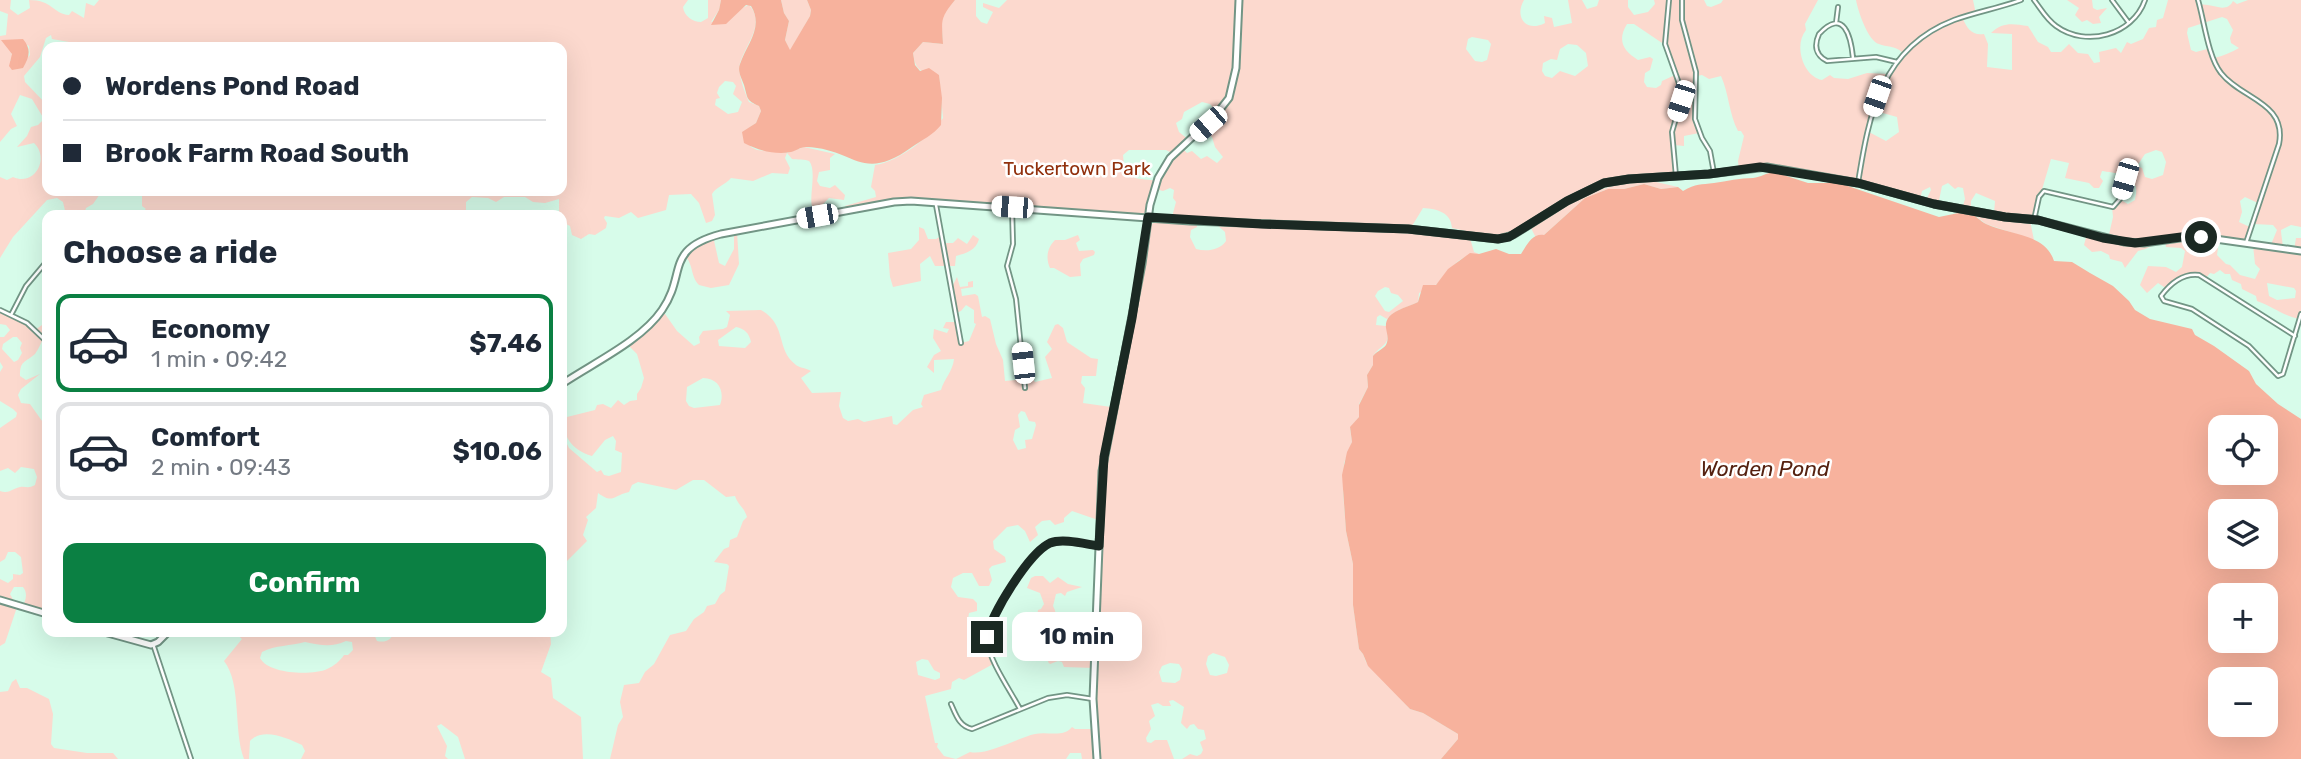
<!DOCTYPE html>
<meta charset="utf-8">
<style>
:root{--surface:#fff;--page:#f6f6f7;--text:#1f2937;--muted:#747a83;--line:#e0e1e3;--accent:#0b8043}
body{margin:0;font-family:Rubik,sans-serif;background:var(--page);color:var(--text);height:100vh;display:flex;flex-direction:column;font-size:26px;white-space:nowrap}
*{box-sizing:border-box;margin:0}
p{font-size:23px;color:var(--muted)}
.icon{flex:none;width:38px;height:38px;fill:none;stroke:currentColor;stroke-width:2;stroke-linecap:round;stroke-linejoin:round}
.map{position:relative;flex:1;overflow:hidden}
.panel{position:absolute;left:42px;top:210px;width:525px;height:427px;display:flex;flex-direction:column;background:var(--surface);border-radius:14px;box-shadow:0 7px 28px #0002}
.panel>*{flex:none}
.hud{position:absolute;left:42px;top:42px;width:525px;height:154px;border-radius:14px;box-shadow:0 7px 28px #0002;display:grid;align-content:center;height:154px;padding:0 21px;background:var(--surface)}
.buttons{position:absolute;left:2208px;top:415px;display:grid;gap:14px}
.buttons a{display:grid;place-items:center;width:70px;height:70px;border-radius:14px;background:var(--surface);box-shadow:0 7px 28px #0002;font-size:35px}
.end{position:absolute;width:32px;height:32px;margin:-16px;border:9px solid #1b2923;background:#fff;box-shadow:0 0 0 4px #fff}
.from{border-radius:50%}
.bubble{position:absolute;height:49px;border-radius:14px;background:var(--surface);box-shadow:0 7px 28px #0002;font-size:23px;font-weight:700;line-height:49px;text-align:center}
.car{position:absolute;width:21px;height:42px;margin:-21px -10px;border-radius:9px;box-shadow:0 0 5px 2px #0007;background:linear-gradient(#fff 24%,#345 0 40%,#fff 0 76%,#345 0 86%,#fff 0)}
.hud b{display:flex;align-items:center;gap:24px;height:66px;font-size:26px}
.hud b+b{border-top:2px solid var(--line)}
.hud i{width:18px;height:18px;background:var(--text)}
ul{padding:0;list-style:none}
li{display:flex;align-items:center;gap:21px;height:98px;margin:0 14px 10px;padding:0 7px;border:4px solid var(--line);border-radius:14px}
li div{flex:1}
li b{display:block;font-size:26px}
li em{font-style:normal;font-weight:700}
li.current{border-color:var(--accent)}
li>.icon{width:63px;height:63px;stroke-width:1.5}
h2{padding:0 21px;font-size:32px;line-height:84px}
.button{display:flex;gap:14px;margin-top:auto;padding:14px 21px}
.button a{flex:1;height:80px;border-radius:14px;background:var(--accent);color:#fff;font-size:28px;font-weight:700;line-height:80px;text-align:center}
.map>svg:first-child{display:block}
.green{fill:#fcd9ce;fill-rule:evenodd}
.water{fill:#f7b29d;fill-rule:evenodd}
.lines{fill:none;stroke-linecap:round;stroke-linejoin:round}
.street-casing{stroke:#729585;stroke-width:6}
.secondary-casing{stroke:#729585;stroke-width:9}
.street{stroke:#fff;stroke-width:2.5}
.secondary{stroke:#fff;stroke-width:5}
.route{stroke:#1b2923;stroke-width:9}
.labels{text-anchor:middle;stroke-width:5;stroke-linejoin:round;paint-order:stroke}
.park-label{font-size:19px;fill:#91300d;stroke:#fff}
.water-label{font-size:21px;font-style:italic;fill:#552110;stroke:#fff}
</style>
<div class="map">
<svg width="2301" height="759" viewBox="0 0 2301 759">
<rect width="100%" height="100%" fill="#d7fcea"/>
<path class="green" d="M0 0H11L10 9 18 15 30 8 29 0C53 0 53 14 69 15L72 11 84 18 86 3 94 6 99 0H688L683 7C684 16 693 22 701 22L708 18V0H721L719 10 711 22 734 16 740 9 749 5C766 23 746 44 740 63 737 73 745 93 749 102L759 106 761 111 756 123 743 132 751 147 757 150 787 153 804 147 835 154 830 158V170L819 172 817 181 820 186 830 188 835 185 845 195 844 200 829 198 822 205 812 206C809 196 817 170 809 161 806 159 796 160 792 159L787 153 785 158 790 168 788 174 772 173 753 181 731 178C725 185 716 187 712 194L715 215 712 221 706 223 699 203 691 194 669 195 666 210 638 218 631 212 619 218 605 216 604 218 607 223 606 228 595 235 589 234 581 239 572 235 570 226 562 222V215H559V199L545 203 533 202 525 197H504L496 202 488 198 472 197 466 202V215H137L146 209 142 206V191H562V47H73L69 42 52 39 51 35 46 38 40 57 24 76 25 82 47 105V191H109L100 194 93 204 86 208 84 215H66L63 202 57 198 47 200 13 237 0 258V177L7 180 13 177C35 187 50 158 34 143L17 147 27 136 31 127 38 125 44 119 32 99 20 95 11 114 17 126 11 129 0 142V36L6 35 8 14 0 11ZM17 40 29 46 30 55 26 59 10 61 12 57 11 41ZM725 81 733 82 736 86 733 94 742 102 738 112 728 114 715 105 716 99 720 98 717 93 719 87Z
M781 0H807L811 10 810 16 790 51 785 40 789 21 784 13Z
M955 0H976V16L981 22 987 24 993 12 983 7V3L999 8 1007 0H1236L1232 85 1217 112 1210 104 1202 102 1184 112 1182 119 1176 123 1179 132 1189 140 1182 148 1187 153 1192 151 1201 159 1207 156 1217 163 1223 157 1215 147 1212 137 1205 131C1245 93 1243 52 1241 0H1524C1514 17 1526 33 1545 23L1544 16 1552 18 1554 27 1572 23 1568 0H1582L1587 9 1597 6 1599 0H1628V7L1634 15 1648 12 1655 4 1654 0H1704L1707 6 1711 7 1721 3 1723 0H1818L1805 24 1806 30C1793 46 1804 77 1822 80L1830 75 1834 78 1848 79 1867 73 1888 74 1904 54C1895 45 1890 48 1879 44 1868 41 1858 11 1856 0H1973L1976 14 1963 19C1967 28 1972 36 1984 34L1988 44 1987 67 2012 70V34L1991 33C2003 21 2014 24 2028 26L2038 42 2048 47 2051 52H2061L2069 44 2078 53 2088 54 2094 63 2100 62 2099 52 2116 48 2121 53 2127 42 2131 44 2143 39 2149 28 2156 27 2157 20 2163 18 2168 0H2198L2199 5C2211 2 2226 15 2233 1L2237 4 2248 0H2301V227L2291 225 2281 230C2281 235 2283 243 2283 249L2294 250 2296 238H2301V315L2300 319C2283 316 2274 307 2257 301L2256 296 2242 289 2241 284 2232 280 2230 274H2225L2220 270 2214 274 2210 273 2205 279C2187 272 2181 278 2167 289L2158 283 2147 293 2140 285 2148 266 2166 267 2176 272 2182 267 2185 251 2181 248 2166 247 2165 241C2155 243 2149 249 2138 251L2125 268 2122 262 2110 259 2109 255 2101 251 2092 252 2084 245 2087 234 2108 239 2113 217 2112 207 2119 199 2128 204 2135 200C2135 197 2137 193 2136 189 2136 174 2113 173 2102 171L2100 177 2103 181 2099 188H2094L2089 183 2065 178 2069 163 2051 159 2033 220 2030 221 2034 240 1986 224 1972 213 1962 209 1965 199 1963 188 1958 187 1955 189 1948 183 1942 186 1938 205 1925 202 1931 190 1930 187 1922 191 1920 200 1892 191 1779 168 1739 169 1738 161 1744 136 1741 131H1738C1729 114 1729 94 1721 76L1709 79 1702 75 1697 76 1694 105 1699 133 1684 136V146L1674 145 1676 175 1606 182 1506 236 1494 237 1452 228C1451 212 1437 209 1423 208L1412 226 1172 217 1176 202 1173 198 1174 190 1170 188 1163 191 1155 189 1148 218 905 200 846 211 845 206 876 197 875 191 871 187 875 165C898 162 929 138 943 118L939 75C921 70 916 73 913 53L923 42 943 44C942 19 937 20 955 0ZM2222 17 2227 19 2233 30 2230 38 2231 43 2239 48C2232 52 2223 56 2214 58L2211 48 2196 52 2191 50 2187 33 2188 28ZM1627 24H1634L1665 45 1675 75 1662 81 1661 85 1656 88 1647 87 1644 82 1645 73 1650 70 1653 59 1650 57 1638 60C1623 51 1617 40 1627 24ZM1472 37 1488 40 1491 44 1487 60 1482 62 1475 61 1466 49 1468 39ZM1568 44 1577 45 1586 53 1588 66 1575 76 1560 71 1552 78 1545 76 1542 71 1543 63 1551 59 1557 60 1560 49ZM1872 110 1897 117 1899 132 1886 141 1867 131ZM1129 150H1166L1174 154 1157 181C1133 177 1125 182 1123 155ZM2156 150 2162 152 2166 162 2163 175 2152 179 2145 177 2142 168 2137 166 2145 154ZM1976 193 1995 201 1994 214 1971 209V201ZM2245 197 2260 204 2254 224 2273 225 2277 230 2270 247 2253 245 2255 264 2260 269 2255 279 2240 275 2230 265 2226 264 2217 255 2218 248 2215 246V239L2246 243 2252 228 2239 222 2242 212 2240 201ZM2267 283 2294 288 2296 291 2295 298 2277 300 2269 296Z
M2067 0H2092L2093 8 2097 10 2107 8 2099 17 2101 23 2093 24 2087 20 2082 22 2075 15 2079 8Z
M1652 181 1678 187 1661 189 1644 184 1624 189H1608L1585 198 1544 235 1535 236 1530 226C1575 200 1599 183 1652 181Z
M1157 221 1197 223V227L1191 230 1190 237 1196 249C1207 252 1220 250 1226 241L1225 232 1217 225 1399 231 1470 238 1474 252 1479 254C1459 254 1452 268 1439 282 1434 287 1426 290 1419 293L1418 302C1404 309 1399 307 1387 319L1380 315 1377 317 1376 325 1386 326C1391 347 1383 342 1373 356V365L1367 375 1368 387 1359 404V417L1350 428 1352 442 1344 463 1343 492 1346 531 1353 564V605L1359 649 1363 654 1366 662 1410 709 1423 713 1458 734V739L1441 759H1182L1190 754 1197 756 1201 754 1203 750 1200 742 1206 739 1204 730 1198 729 1194 724 1190 725 1187 729 1181 723 1184 707 1173 700 1169 701 1171 706H1163L1158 703 1151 705 1155 716 1149 721 1151 729 1146 738 1147 742 1151 743 1155 740H1167L1174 759H1082L1081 753H1070L1066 759H610L618 725 623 717 620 702 624 685 639 683 645 672 654 664 670 635 686 631 694 619 704 612 707 606 715 604 720 595 725 591 729 566 727 564 714 562 724 549 729 547 730 540 737 537 743 521 747 517C744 507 738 505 735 496L726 497 704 480H693L676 490 638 482 632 485 629 492C612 496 613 504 598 493L596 508 586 517 588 520 583 535 587 541 562 566V448L566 442 569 448 597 472 601 470 604 475 609 476 621 472 622 453 615 450 616 441 613 436 605 440 592 456C570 449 564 437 562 416L567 413V417L595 410 597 405 603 404 611 408 618 400 624 405 630 401 637 400V394L641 388 644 378 637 354 626 343 663 311 677 331 694 346 700 343 699 337 703 331 723 329 727 327 730 315 726 311 761 310C788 326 775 349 796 365 800 368 806 368 811 371L801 378 812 393 841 392 839 406 843 418 848 421 858 419 864 422 892 416 893 424 897 425 913 410 923 407 921 404 924 395 941 390C944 379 953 371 954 359L934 360V373L927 367 934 355 941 351 933 338 934 329 947 333 949 329 943 328 946 322H957L961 343 969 341 976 324 974 323V310L966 305 961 311 956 313 951 289 957 277 960 287 968 286V282L973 281V287L961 289 962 296 975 294 978 296 982 317 985 316 990 319 996 344 1003 360 1005 381 1024 379 1025 376 1030 375 1035 382 1052 378 1045 357 1052 349 1047 342 1055 325 1058 324 1063 328 1067 342 1091 358 1098 359 1096 376H1082L1081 383 1085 388 1083 403 1111 407 1100 467 1098 520 1072 511 1064 518V522L1055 525 1050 520 1042 521 1035 527 1038 535 1030 542 1025 531 1018 525 1007 527 993 541 994 549 1005 557 1006 562 992 566 989 569 992 580 989 586H979L972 573H963L953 578 951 587 958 597 973 599 977 603V611L969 613 967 626 975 631 988 630 987 642 995 663 964 680 959 678 952 682 951 689 925 696 935 743H938L937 747 944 756 956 759 970 752C986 756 1017 738 1035 734 1047 731 1064 738 1072 727L1075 729H1094V668L1064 667 1062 662 1058 661 1050 664 1048 662 1049 659 1047 654 1049 651 1094 652 1104 473 1150 225ZM1385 287 1389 288 1391 293 1398 295 1403 301 1389 312 1385 311 1375 296 1378 291ZM736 327C745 329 749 333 751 342L745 348 719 346 718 340ZM703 378C719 378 725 392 720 405L694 408 689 406 686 401 687 387ZM1021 411 1025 412 1029 421 1035 422 1036 425 1032 439 1025 440 1026 448 1018 450 1013 440 1015 430 1020 427 1018 415ZM1213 653 1225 657 1229 665 1227 673 1216 676 1210 675 1206 664 1208 656ZM922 659 928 660 934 670 940 673V678L935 680 918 675 916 662ZM1170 663 1179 664 1182 669 1180 680 1175 683 1162 682 1159 672 1162 666Z
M919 227 924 229 928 239H936L941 236 943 243H953L958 238 967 244 973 235 979 239C976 250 967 253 956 256L955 266H935L930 256 920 264 921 281 893 287 890 277 888 253 911 249 919 240Z
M737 232 739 264 729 285 711 288 699 285C690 276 694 264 684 255L689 248 713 236 719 263 725 266 734 249V233Z
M1078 235 1080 240 1076 243 1079 251 1093 250 1095 252 1094 255 1083 259 1080 264 1081 276 1070 277 1054 268H1050C1045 257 1048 247 1055 240H1065Z
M0 310 27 323 35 330 42 325 47 326V342L43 339C41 343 38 350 35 354 25 363 20 360 20 376L26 380 40 374 21 389 18 395 21 403 30 404 47 428V615L22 607C26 601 28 593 23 587H14L10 594 17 607 5 643 0 646V579L8 583 13 579V574L20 575 23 573 21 557 15 552H8L5 559 0 562V491C10 494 11 489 20 487 26 486 28 489 35 485L37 477 34 469 21 467 15 473 8 468 0 471V428L16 417 17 413 13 409 0 401V372L3 367 0 362V337H4L10 330 6 325 0 324ZM13 337H17L22 343 20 348 22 353 18 360 14 362 2 349 3 344Z
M1035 576H1043L1050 583 1058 577 1068 584 1082 587 1067 592 1065 596 1061 593 1056 594 1053 606C1059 617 1056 627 1050 637L1051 646 1047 649 1038 629 1026 628 1028 624 1036 621 1038 610 1041 609 1044 604 1040 593 1027 588 1031 578Z
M234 632H373L377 641C385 643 392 640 394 632H550L551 644 541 672 551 678 553 698 581 717 583 759H465L458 737 441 724 437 726 447 746 445 756 448 759H301L305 751 302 745C287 738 263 727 250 741L249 759H244C233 730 242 684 224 661L242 639ZM346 641 352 642 353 650 348 655H344C340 661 334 666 327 669 312 676 268 674 260 658L262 652C275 645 291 646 305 642 320 645 331 648 346 641Z
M16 679 20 688H27L49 699 53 714 51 744 54 748 87 753H113L118 759H0V692L8 691 12 682Z"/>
<path class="water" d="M721 0H781L784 13 789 21 785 40 790 50 810 16 811 10 807 0H955C939 19 942 21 943 44L923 42 913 53 915 65 920 71 929 68 939 75 942 98 941 125C933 135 922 140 912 147 861 184 854 148 806 147 800 147 796 151 791 152 775 155 757 150 744 143L742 132 756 123 761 111 759 106C746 100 748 99 744 85 742 79 737 71 740 64 747 44 764 27 751 6L746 5 726 24 711 25 719 10Z
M23 39C32 50 29 57 23 68L12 70 9 66 12 54 1 40Z
M1774 172 1808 183H1839L1939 217 1968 211C1975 215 1980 221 1986 224 2009 235 2045 233 2054 261L2072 262 2090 273 2113 286 2129 301 2135 310 2150 319 2192 329 2195 335 2214 346 2249 371 2256 384 2278 404 2301 419V759H1441L1458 739V734L1423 713 1410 709 1368 666 1363 654 1359 649 1353 605V564L1346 531 1342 475 1347 452 1352 442 1350 427 1359 417V405L1368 387 1367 375 1373 365V356C1377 351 1383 349 1386 345 1389 339 1387 334 1386 328 1384 311 1407 308 1418 302L1423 285H1436L1448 269 1470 253 1479 254 1496 249 1509 254H1521C1527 245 1532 233 1544 235L1585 198 1608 189H1624L1644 184 1661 189 1678 187 1683 191C1696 183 1701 185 1714 183 1727 181 1740 178 1753 178 1761 177 1766 173 1774 172ZM2221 427H2266V472H2221ZM2221 511H2266V556H2221ZM2221 595H2266V640H2221ZM2221 679H2266V724H2221Z"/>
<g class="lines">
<g class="street-casing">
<path id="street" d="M1669 0 1665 44 1681 89V101L1672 132 1676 176
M1682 0V20L1696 72 1695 119 1702 138 1710 151 1714 173
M2034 0C2041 9 2046 19 2056 26 2086 48 2133 35 2145 0
M2112 0 2129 23
M2198 0C2204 20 2208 57 2221 73 2241 99 2287 102 2279 144L2246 243
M1836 23 1838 7
M1853 58C1851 37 1844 7 1819 34 1814 45 1815 55 1827 61L1876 57 1897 62
M1858 183C1869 114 1881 48 1954 20 1976 12 1999 8 2021 0
M936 205 961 343
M1012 208 1013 244 1007 266 1016 299 1025 388
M2034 220 2039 197 2044 191 2113 207 2120 199 2125 179
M0 310 27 323 47 342
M11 315 26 286 47 261
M2295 336 2199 275C2183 273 2170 284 2161 296L2164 301 2192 309 2249 346 2278 376 2283 374 2301 314
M153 644 191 759
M951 704C956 715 959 726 972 729L1048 698 1067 695 1093 699
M1020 709C1010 690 990 662 987 641 985 619 1031 551 1051 543 1064 538 1085 544 1099 546"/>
</g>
<g class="secondary-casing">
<path id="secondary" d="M562 384C593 363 641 341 662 310 687 274 664 249 721 234L894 202 911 201 1190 221 1408 229 1498 239 1513 235 1567 201 1604 183 1629 179 1709 174 1767 167 1858 183 1934 204 2005 217 2038 220 2124 242 2144 243 2194 236 2301 251
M0 600 47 614
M104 632 151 645 158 642 168 632
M1097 759 1093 699 1102 471 1142 264 1150 205 1158 178 1170 158 1214 117 1229 98 1236 68 1239 0"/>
</g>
<use href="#street" class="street"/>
<use href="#secondary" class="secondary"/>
</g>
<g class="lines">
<path class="route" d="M987 637C991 614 1029 553 1050 543 1063 538 1085 544 1099 546L1104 457 1132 318 1148 217 1261 224 1408 229 1498 239 1509 237 1567 201 1604 183 1629 179 1709 174 1760 167 1858 183 1934 204 2005 217 2038 220 2103 238 2135 243 2189 236 2201 237"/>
</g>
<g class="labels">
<g class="park-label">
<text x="1077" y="175">Tuckertown Park</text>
</g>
<g class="water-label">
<text x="1765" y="476">Worden Pond</text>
</g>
</g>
</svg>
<div class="buttons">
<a><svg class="icon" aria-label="locate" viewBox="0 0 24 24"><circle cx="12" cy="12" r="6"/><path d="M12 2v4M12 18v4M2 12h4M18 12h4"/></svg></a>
<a><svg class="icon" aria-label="layers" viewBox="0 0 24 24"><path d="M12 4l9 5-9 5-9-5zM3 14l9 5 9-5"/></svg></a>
<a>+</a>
<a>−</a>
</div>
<i class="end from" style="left:2201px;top:237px"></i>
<i class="end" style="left:987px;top:637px"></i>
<div class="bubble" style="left:1012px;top:612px;width:130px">10 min</div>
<i class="car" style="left:1877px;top:96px;rotate:199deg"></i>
<i class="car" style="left:1681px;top:101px;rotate:198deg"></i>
<i class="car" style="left:1208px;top:124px;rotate:229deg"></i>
<i class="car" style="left:2125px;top:179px;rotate:196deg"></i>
<i class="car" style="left:1012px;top:207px;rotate:274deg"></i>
<i class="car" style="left:817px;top:216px;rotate:260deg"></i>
<i class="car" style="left:1023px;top:363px;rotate:354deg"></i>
<div class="hud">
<b><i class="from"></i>Wordens Pond Road</b>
<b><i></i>Brook Farm Road South</b>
</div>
<section class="panel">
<h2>Choose a ride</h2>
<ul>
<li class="current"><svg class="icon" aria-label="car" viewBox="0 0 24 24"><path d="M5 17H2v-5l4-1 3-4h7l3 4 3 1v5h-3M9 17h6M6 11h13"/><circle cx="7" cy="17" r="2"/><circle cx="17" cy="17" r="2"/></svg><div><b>Economy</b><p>1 min · 09:42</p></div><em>$7.46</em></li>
<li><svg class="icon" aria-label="car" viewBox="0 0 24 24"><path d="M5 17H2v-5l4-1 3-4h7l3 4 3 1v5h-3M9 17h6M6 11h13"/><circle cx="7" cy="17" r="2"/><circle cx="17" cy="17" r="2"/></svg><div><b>Comfort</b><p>2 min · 09:43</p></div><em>$10.06</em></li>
</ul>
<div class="button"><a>Confirm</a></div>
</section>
</div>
